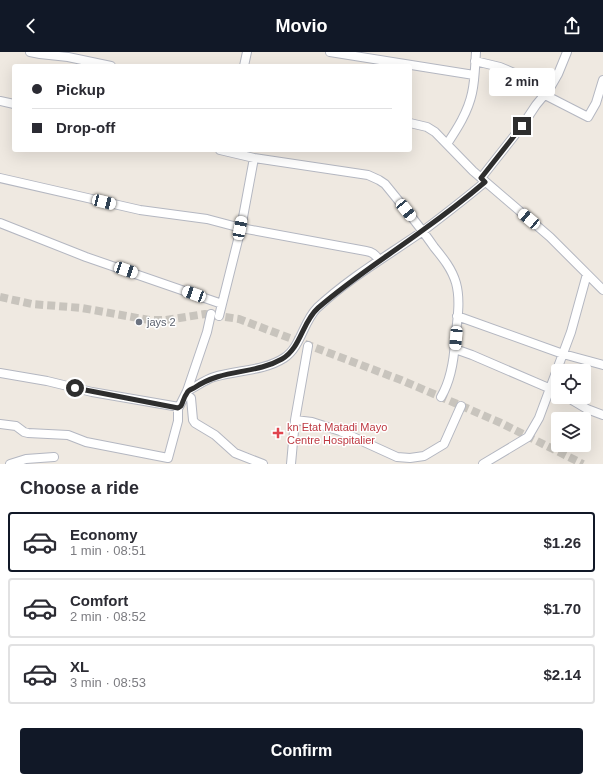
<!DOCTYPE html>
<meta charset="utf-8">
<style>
:root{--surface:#fff;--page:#f2f2f3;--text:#2b2b33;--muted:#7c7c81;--line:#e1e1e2;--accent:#111827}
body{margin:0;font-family:Helvetica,sans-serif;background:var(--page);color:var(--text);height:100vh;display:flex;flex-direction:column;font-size:15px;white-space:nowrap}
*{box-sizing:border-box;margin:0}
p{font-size:13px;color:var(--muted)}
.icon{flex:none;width:22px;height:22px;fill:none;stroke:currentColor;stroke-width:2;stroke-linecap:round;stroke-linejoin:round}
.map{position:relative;height:412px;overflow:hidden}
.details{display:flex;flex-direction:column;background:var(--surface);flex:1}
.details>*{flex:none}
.hud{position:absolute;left:12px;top:12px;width:400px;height:88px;border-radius:4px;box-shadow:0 4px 16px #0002;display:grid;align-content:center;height:88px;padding:0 20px;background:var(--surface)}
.fabs{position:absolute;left:551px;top:312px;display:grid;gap:8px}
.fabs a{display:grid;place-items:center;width:40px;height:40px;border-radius:4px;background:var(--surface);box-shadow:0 4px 16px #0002;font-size:20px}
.end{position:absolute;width:18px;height:18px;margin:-9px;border:5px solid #2e2e2e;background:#fff;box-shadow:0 0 0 2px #fff}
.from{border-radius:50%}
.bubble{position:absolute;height:28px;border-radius:4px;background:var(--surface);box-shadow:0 4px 16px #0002;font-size:13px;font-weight:700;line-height:28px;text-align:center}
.car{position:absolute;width:12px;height:24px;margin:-12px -6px;border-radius:5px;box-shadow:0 0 3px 1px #0007;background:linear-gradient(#fff 24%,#345 0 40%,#fff 0 76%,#345 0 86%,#fff 0)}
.hud b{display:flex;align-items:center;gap:14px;height:38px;font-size:15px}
.hud b+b{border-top:1px solid var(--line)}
.hud i{width:10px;height:10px;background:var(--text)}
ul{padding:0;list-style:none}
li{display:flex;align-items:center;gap:12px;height:60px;margin:0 8px 6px;padding:0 12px;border:2px solid var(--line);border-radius:4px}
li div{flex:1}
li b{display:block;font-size:15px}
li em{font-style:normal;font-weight:700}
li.current{border-color:var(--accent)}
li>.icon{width:36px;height:36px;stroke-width:1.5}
h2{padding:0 20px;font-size:18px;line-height:48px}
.cta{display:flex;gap:8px;margin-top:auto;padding:8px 20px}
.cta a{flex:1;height:46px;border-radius:4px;background:var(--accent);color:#fff;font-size:16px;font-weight:700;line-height:46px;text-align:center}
header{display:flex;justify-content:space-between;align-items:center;height:52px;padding:0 20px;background:var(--accent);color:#fff;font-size:18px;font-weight:700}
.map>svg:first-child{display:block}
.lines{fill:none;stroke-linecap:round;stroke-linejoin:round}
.minor-tunnel{stroke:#c8c4bd;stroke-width:8;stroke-dasharray:8 4;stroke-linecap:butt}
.minor-casing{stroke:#b4b7c1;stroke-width:10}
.minor{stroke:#fff;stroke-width:8}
.route{stroke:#2e2e2e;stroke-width:5}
.worship-dot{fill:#6b7280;stroke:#fff;stroke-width:1.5}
.health-dot{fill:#e0444e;stroke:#fff;stroke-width:1.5}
.labels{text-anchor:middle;stroke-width:3;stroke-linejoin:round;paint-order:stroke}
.worship-label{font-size:11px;fill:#5b616d;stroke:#fff;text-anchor:start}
.health-label{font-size:11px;fill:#be3a42;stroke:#fff;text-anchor:start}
</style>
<header><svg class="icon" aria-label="back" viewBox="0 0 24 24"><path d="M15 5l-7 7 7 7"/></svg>Movio<svg class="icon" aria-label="share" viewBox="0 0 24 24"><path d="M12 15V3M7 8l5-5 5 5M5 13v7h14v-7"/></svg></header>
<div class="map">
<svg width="603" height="412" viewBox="0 0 603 412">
<rect width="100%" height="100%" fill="#efe9e1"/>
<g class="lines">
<path class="minor-tunnel" d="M0 245 32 252 82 256 149 268H166L205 262 239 267 401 328 441 345 501 371 583 412"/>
<g class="minor-casing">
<path id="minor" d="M30 0 40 2 68 5 111 14
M330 0 474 23
M475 9 500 15 550 36
M244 14 247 0
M545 43 588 65 596 51 603 28
M0 49 14 52
M410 71 427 75 435 80 473 119 550 185 603 238
M447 92C457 77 468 60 472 41 475 28 475 14 476 0
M220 98 254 106 368 123 379 128 385 132C402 153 419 173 434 195 443 206 452 217 456 231 461 249 457 270 455 289 454 308 451 328 441 345
M0 126 140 158 207 167 241 176 366 199C372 200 375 202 379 208
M481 126 522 74 536 53 550 36 558 22 567 0
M0 171 86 205 222 252
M219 264 241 176 254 106
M457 264 563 302 603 313
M455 297 472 303 558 340
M0 321 47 329 92 340 179 355 187 339 207 280 211 262
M187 339C196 335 204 328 214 325 237 318 264 319 284 306 301 295 303 270 317 256 349 226 387 204 423 179 444 163 465 147 485 130
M186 342 191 346 193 368 195 371 215 383 235 401 263 412
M567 345 587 357 603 363
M295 368 312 370 340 379 397 405 410 406 424 404 444 392 461 354
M0 372 16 374 24 380 28 381 68 383 86 390 168 406 178 369V355
M10 412 26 407 54 405
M291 412 295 368 308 294
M483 412 528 385 539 366 571 280 587 222"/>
</g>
<use href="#minor" class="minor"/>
</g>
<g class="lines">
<path class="route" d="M75 336 178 356 181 354C183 350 184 345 187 341 188 338 192 337 194 336 223 316 254 323 282 307 301 296 302 270 318 256 351 227 388 204 423 178 444 163 465 147 485 130L481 126 522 74"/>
</g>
<circle class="worship-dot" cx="139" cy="270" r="4"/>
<path class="health-dot" d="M276 375h4v4h4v4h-4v4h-4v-4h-4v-4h4z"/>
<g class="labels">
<g class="worship-label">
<text x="147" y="274">jays 2</text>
</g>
<g class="health-label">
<text x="287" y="379">kn Etat Matadi Mayo<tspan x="287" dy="13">Centre Hospitalier</tspan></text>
</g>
</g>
</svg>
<div class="fabs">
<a><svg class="icon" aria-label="locate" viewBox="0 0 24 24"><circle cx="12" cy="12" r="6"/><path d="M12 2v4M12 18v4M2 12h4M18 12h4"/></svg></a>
<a><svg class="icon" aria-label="layers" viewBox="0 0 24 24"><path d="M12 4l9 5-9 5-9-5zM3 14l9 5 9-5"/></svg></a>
</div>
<i class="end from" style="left:75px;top:336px"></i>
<i class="end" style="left:522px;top:74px"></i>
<div class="bubble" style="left:489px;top:16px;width:66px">2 min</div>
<i class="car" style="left:104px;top:150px;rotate:104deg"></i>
<i class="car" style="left:406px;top:158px;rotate:141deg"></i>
<i class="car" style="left:529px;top:167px;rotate:310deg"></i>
<i class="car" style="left:240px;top:176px;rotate:11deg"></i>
<i class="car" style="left:126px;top:218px;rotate:109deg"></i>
<i class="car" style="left:194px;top:242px;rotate:290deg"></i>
<i class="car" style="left:456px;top:286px;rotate:185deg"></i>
<div class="hud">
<b><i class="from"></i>Pickup</b>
<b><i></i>Drop-off</b>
</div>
</div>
<section class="details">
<h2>Choose a ride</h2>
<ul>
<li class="current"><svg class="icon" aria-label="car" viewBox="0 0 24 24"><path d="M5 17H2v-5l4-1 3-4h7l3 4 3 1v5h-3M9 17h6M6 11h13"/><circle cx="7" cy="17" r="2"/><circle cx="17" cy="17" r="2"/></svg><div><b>Economy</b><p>1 min · 08:51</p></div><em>$1.26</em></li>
<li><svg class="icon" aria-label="car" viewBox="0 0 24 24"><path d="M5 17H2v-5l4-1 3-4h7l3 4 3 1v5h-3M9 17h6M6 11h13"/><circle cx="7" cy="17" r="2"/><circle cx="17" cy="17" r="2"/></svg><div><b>Comfort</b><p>2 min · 08:52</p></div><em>$1.70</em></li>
<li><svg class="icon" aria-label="car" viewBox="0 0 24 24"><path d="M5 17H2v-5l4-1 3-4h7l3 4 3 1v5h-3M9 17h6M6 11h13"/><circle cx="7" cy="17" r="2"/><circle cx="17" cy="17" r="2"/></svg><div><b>XL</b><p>3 min · 08:53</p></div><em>$2.14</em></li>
</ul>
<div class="cta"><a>Confirm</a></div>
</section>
